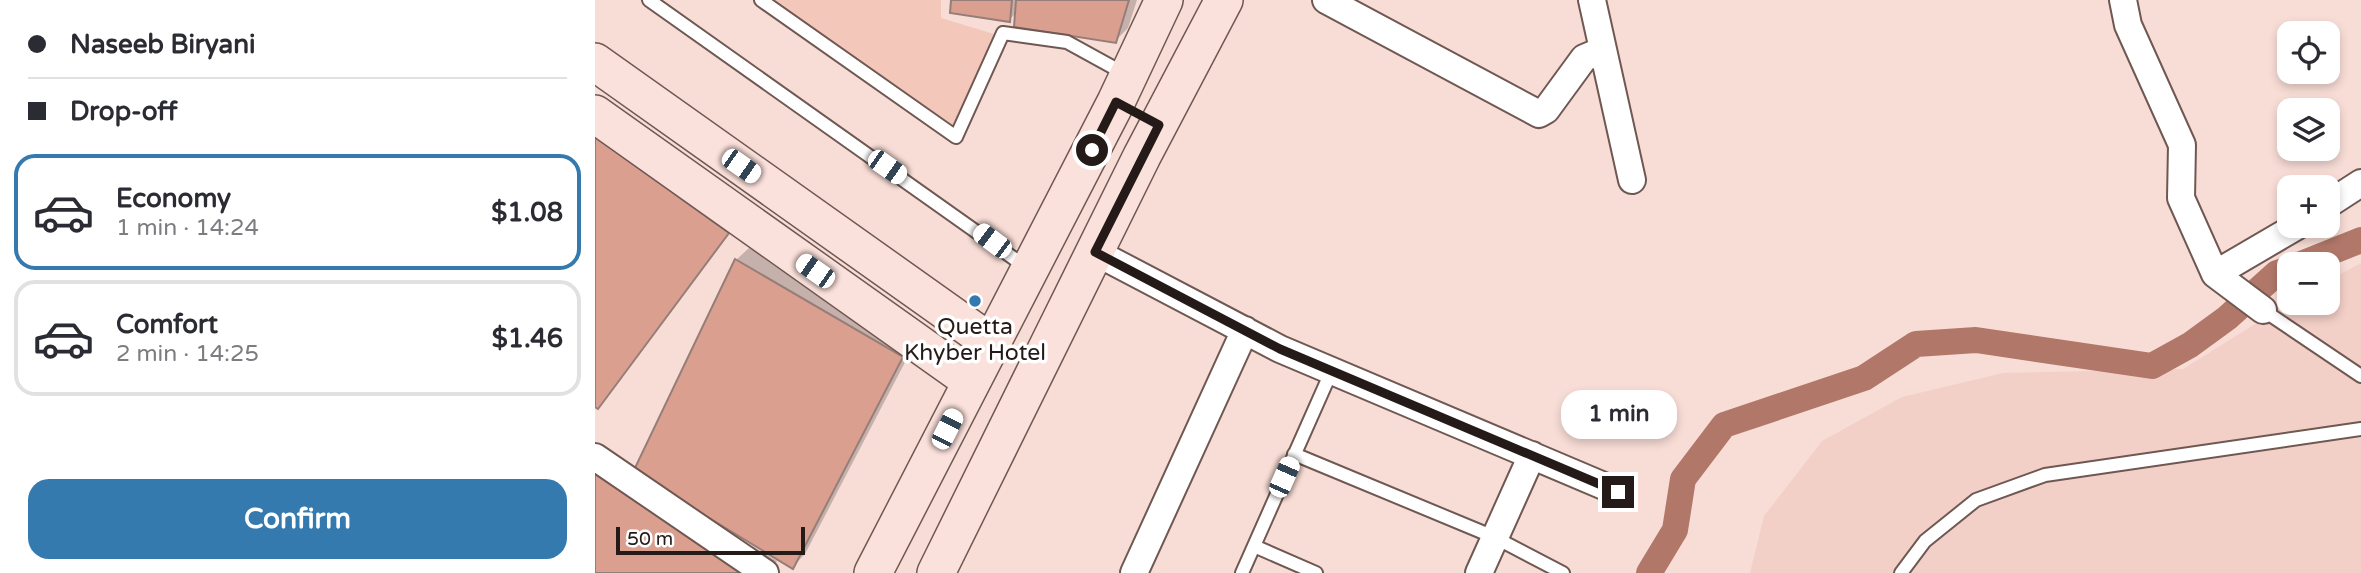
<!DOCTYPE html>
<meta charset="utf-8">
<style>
:root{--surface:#fff;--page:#f2f2f3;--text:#2b2b33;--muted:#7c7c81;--line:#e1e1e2;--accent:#347aaf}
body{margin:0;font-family:"Varela Round",sans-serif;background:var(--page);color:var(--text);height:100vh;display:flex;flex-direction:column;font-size:26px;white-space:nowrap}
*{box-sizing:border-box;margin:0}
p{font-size:23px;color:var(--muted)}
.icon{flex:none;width:38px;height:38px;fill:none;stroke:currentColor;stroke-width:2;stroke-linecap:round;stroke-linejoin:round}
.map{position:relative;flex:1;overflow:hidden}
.sheet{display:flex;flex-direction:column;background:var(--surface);width:595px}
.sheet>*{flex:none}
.top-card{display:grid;align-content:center;height:154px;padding:0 28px;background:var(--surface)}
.buttons{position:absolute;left:1682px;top:21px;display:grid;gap:14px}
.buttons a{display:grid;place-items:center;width:63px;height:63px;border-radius:14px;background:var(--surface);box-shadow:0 4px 10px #0003;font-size:35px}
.scale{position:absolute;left:21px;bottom:18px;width:189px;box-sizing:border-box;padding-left:7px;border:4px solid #241a18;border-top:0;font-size:19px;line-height:24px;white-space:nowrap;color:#241a18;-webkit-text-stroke:5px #fff;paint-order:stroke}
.end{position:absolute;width:32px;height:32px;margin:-16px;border:9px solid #241a18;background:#fff;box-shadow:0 0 0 4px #fff}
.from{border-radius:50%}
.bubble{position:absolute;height:49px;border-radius:21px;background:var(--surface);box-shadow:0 4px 10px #0003;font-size:23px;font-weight:700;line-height:49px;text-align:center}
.car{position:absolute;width:21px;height:42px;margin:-21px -10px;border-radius:9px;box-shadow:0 0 5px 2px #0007;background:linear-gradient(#fff 24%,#345 0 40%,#fff 0 76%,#345 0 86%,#fff 0)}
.top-card b{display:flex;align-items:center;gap:24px;height:66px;font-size:26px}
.top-card b+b{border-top:2px solid var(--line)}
.top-card i{width:18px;height:18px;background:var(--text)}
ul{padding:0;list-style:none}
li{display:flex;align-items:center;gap:21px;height:116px;margin:0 14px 10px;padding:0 14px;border:4px solid var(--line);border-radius:21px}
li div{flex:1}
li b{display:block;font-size:26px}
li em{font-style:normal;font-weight:700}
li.current{border-color:var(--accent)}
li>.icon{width:63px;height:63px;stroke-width:1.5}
.primary-button{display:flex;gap:14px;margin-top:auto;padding:14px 28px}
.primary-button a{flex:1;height:80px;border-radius:21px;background:var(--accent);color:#fff;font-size:28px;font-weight:700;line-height:80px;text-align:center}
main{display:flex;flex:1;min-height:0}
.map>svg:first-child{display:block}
.built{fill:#f3d0c7}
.green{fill:#f4c7bb}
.shadow{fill:#0003}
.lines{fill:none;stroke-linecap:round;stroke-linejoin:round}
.canal{stroke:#b1786a;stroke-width:26}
.building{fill:#da9f8f;stroke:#967e78;stroke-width:2}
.lane-casing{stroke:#6f5852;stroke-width:16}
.street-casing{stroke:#6f5852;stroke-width:30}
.secondary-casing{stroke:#6f5852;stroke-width:40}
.lane{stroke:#fff;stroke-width:12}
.street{stroke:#fff;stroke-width:26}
.secondary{stroke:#fbe1db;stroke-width:37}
.route{stroke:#241a18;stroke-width:9}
.poi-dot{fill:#347aaf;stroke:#fff;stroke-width:2.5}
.labels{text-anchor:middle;stroke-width:7;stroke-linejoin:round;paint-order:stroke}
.poi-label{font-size:23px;fill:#241a18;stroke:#fff}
</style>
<main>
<section class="sheet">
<div class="top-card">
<b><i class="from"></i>Naseeb Biryani</b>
<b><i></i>Drop-off</b>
</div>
<ul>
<li class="current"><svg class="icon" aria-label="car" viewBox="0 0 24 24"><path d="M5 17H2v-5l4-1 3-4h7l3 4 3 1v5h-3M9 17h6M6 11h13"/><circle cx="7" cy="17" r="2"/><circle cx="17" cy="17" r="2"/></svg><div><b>Economy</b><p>1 min · 14:24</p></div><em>$1.08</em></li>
<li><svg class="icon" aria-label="car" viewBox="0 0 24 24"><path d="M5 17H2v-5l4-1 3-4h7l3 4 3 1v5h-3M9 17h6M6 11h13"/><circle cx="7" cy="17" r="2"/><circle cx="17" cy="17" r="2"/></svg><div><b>Comfort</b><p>2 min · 14:25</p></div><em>$1.46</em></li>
</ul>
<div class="primary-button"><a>Confirm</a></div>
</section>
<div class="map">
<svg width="1766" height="573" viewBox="0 0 1766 573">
<rect width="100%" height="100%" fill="#f8ddd6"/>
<path class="built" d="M1766 263V573H1155L1169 516 1227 441 1307 397 1408 373 1588 369 1694 303H1732L1733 281Z"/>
<path class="green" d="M178 0H346V18L399 34 358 125Z"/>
<path class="shadow" d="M358 0H542L533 28 520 41 422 12 414 20Z
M0 116 145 220 2 407 0 405Z
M154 248 319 345 210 554 198 566 141 260Z
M0 453 182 561 175 573H0Z"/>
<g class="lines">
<path class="canal" d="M1706 264 1766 240
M1054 573 1080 530 1088 479 1129 425 1269 378 1321 344 1381 340 1557 366 1595 345 1632 318 1682 273 1694 269"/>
</g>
<path class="building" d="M356 0H417L415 22 355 13Z
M421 0H534L521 43 419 27Z
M0 137 134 233 3 409 0 407Z
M140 259 308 357 198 569 38 472Z
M0 472 169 573H0Z"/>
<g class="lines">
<g class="lane-casing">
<path id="lane" d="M54 0 431 267
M166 0 361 137 408 33 472 42 532 75
M1668 310 1766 376
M699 454 899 537 968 573
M659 546 721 573
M647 573 737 370
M1306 573 1330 541 1381 500 1450 475 1766 429"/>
</g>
<g class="street-casing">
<path id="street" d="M731 0 944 114 951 110 989 58 1008 50
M997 0 1037 180
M1528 0 1533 25 1587 145 1586 198 1620 274 1668 310
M1732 205 1766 183
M500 252 685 349 1023 492
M1620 274 1702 226
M0 457 170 573
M539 573 650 330
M884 573 937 455"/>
</g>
<g class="secondary-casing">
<path id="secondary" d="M0 62 396 343
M0 114 376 381
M278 573 521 102 569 0
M341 573 547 156 629 0"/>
</g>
<use href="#lane" class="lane"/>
<use href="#street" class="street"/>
<use href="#secondary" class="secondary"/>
</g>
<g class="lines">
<path class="route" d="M497 150 521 102 564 125 500 252 685 349 1023 492"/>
</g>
<circle class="poi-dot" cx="380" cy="301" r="7"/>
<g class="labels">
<g class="poi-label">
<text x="380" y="334">Quetta<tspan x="380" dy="26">Khyber Hotel</tspan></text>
</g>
</g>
</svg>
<div class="buttons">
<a><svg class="icon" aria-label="locate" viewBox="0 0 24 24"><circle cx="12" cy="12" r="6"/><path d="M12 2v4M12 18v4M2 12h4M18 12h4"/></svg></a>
<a><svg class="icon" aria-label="layers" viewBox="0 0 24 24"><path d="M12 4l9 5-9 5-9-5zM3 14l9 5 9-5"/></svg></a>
<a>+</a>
<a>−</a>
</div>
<div class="scale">50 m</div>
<i class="end from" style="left:497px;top:150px"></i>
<i class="end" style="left:1023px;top:492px"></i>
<div class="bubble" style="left:966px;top:390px;width:116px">1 min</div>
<i class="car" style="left:146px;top:166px;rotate:125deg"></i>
<i class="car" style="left:292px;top:167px;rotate:125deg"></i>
<i class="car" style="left:397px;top:241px;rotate:307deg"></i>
<i class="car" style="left:220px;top:271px;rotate:305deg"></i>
<i class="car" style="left:352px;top:429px;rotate:27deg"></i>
<i class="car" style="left:689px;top:477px;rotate:24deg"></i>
</div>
</main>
